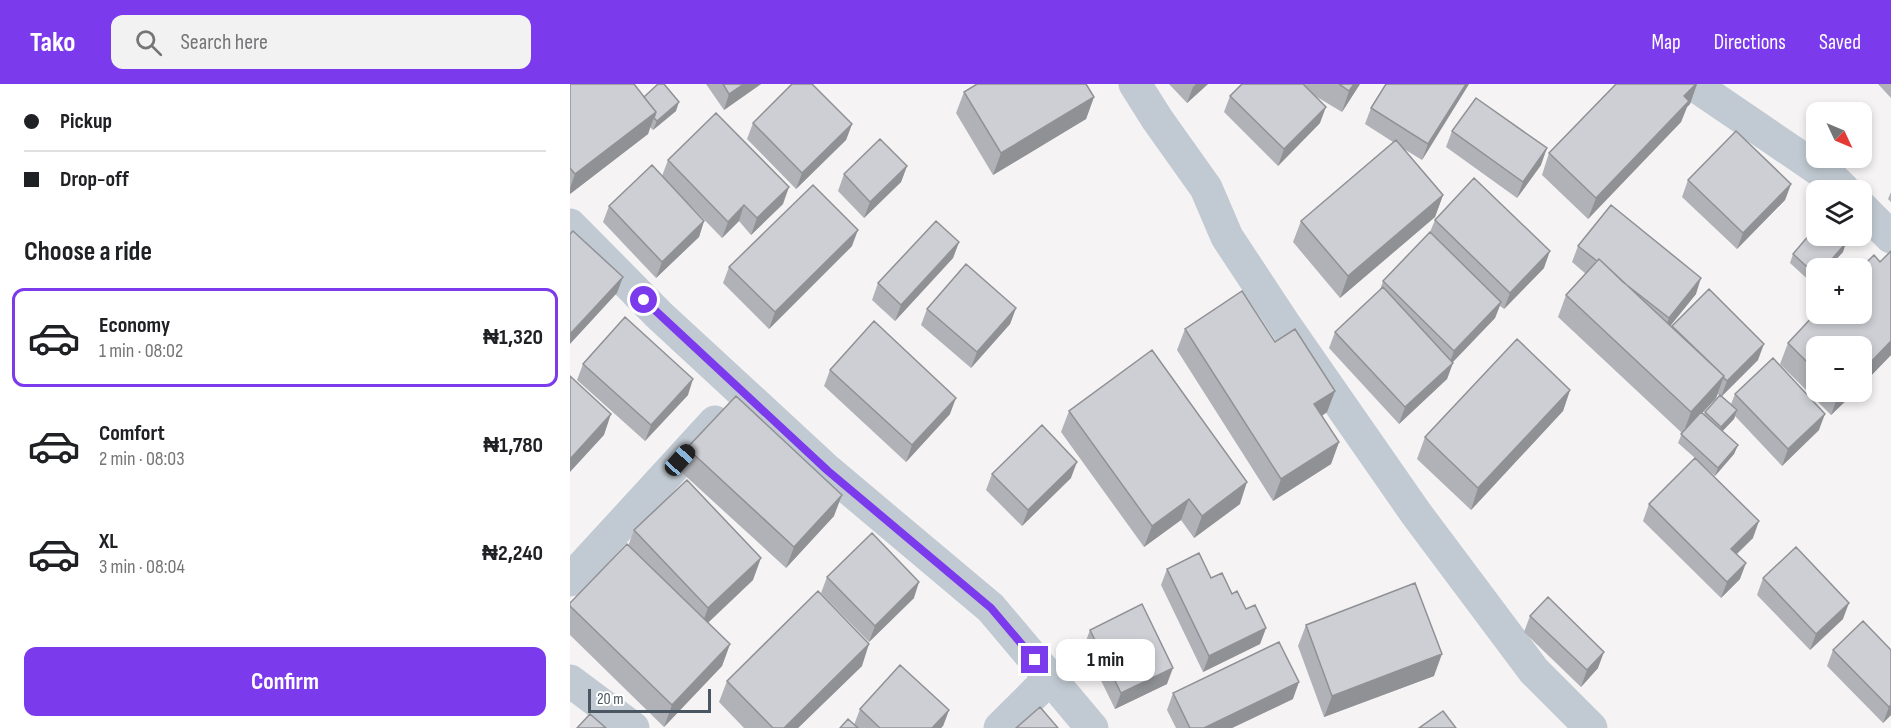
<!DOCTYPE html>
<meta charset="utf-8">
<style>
:root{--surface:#fff;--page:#f2f2f2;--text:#202124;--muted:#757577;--line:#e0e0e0;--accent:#7c3aed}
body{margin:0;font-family:"Sofia Sans Condensed",sans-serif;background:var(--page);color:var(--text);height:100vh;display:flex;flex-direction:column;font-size:22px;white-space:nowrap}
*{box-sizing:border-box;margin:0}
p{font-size:20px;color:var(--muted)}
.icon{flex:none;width:33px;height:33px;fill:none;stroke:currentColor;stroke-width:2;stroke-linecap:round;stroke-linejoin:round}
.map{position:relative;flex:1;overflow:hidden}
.panel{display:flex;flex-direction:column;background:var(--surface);width:570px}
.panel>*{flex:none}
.hud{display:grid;align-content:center;height:132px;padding:0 24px;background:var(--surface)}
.needle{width:39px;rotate:134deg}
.tools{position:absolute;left:1236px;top:18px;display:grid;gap:12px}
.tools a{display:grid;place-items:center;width:66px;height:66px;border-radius:12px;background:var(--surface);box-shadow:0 3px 9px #0003;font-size:30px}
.scale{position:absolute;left:18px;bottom:15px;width:123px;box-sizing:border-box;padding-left:6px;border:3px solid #4a5661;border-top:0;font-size:16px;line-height:21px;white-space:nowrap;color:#4a5661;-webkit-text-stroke:4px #fff;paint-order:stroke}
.end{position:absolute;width:27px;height:27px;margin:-14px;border:8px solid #7c3aed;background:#fff;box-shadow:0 0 0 3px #fff}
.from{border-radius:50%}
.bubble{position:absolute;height:42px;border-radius:12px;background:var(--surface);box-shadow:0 3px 9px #0003;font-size:20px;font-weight:700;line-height:42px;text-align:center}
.car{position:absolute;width:18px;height:36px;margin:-18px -9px;border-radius:8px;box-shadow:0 0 4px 2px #0007;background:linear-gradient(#222 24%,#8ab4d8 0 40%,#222 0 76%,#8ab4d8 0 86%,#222 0)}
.hud b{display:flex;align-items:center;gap:21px;height:57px;font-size:22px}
.hud b+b{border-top:2px solid var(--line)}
.hud i{width:15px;height:15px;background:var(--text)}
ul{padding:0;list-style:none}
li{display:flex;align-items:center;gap:18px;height:99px;margin:0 12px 9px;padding:0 12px;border:3px solid transparent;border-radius:12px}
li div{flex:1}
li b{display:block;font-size:22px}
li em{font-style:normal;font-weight:700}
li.active{border-color:var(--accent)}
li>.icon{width:54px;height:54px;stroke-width:1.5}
h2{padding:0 24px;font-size:27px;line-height:72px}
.action{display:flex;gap:12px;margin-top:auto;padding:12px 24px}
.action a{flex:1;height:69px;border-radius:12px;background:var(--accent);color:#fff;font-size:24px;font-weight:700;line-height:69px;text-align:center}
header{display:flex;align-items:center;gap:36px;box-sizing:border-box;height:84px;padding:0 30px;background:var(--accent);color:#fff}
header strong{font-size:28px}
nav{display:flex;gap:33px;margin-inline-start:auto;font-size:21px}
.search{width:420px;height:54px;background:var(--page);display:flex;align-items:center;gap:15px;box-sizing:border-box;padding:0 21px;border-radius:12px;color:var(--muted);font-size:22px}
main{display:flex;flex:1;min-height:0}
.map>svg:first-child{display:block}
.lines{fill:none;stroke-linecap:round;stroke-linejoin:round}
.minor{stroke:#c1cad2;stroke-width:33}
.wall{fill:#b0b2b7;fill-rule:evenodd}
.shaded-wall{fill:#909195}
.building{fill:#cdcfd5;stroke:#909195;stroke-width:1.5}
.route{stroke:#7c3aed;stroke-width:8}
</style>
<header>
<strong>Tako</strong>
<div class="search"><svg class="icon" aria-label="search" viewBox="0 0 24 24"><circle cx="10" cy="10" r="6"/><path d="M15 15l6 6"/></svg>Search here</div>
<nav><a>Map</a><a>Directions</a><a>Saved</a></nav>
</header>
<main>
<section class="panel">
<div class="hud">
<b><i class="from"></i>Pickup</b>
<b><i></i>Drop-off</b>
</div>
<h2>Choose a ride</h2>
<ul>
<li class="active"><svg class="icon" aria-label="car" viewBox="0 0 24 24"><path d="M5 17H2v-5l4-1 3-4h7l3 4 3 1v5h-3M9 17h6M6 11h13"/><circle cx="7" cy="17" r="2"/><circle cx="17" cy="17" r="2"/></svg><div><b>Economy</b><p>1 min · 08:02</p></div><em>₦1,320</em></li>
<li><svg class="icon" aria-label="car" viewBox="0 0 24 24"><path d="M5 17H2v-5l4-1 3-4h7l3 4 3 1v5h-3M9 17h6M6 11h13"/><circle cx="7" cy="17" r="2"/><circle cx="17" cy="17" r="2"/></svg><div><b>Comfort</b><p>2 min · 08:03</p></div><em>₦1,780</em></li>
<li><svg class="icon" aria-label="car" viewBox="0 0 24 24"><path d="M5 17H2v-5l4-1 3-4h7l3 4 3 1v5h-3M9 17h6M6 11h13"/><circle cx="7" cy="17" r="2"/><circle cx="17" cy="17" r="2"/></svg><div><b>XL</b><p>3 min · 08:04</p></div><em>₦2,240</em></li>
</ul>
<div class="action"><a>Confirm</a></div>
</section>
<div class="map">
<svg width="1321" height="644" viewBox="0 0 1321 644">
<rect width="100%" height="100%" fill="#f5f3f3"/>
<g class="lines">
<path class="minor" d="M565 0 587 35 636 104 657 153 715 241 845 428 964 587 1021 644
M1123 0 1264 96 1274 106
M1292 124 1321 153
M0 141 89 231 258 387 421 524 522 644
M0 496 145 338
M0 597 63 644
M430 644 480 594"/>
</g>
<path class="wall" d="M0 0 74 13 106 27 83 46 80 43 78 50 0 110Z
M136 0H191L154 26Z
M599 0H638L617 19Z
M672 0H790L772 28 742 10 750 39 708 82 654 28 660 12Z
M816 0H899L852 76 834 65 873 111 865 133 770 214 723 158 731 137 823 58 795 40 801 24Z
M1046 0H1127L1120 20 1117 23 1111 38 1018 135 972 91 979 69Z
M1308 0H1321V14Z
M394 8 524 13 516 35 423 91 386 29Z
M183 39 282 40 276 56 226 105 177 55Z
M882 47 971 81 947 114 876 63Z
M98 76 213 120 181 151 169 137 152 154 119 120 134 137 129 153 86 194 33 138 39 122 92 92Z
M337 82 331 98 294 134 268 107 274 90Z
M1118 96 1221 100 1215 116 1167 165 1112 113Z
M1321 108V118L1318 115Z
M865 136 974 184 934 225 930 222 925 234 883 278 877 295 829 340 759 264 765 248 810 206 813 197 860 148Z
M389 158 383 174 325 237 302 216 308 199Z
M282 162 199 245 153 199 159 183Z
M1008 162 1126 210 1100 242 1102 243V242L1188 276 1152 312 1161 320 1165 310 1249 346 1212 382 1165 332 1164 335 1152 347 1168 361 1164 370 1145 392 1130 379 1183 454 1167 470 1170 495 1151 514 1073 437 1079 420 1125 374 1108 359 1112 349 988 233 996 211 1016 190 1002 178ZM1148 310 1150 312 1135 328 1134 330 1132 329 1146 314Z
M1321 167V271L1292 301 1246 262V308H1285L1261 331 1210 280 1218 259 1310 178Z
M1273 168 1258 184H1246V198L1244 201 1220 179 1223 170Z
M446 224 440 240 401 284 351 241 357 225Z
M615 245 765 307 757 328 752 332 769 358 761 380 703 417 607 266Z
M13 280 118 311 75 357 7 296Z
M260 286 380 330 336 378 254 302Z
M1000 306 993 327 901 426 847 375 855 353Z
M499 327 670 420 624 454 611 436 574 463 491 348Z
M117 364 264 432 216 484 109 386Z
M422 390 501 394 452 442 416 406Z
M64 446 183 496 138 539 160 560 152 582 94 643 0 551V519L58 462Z
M597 485 641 494 662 510 676 525 696 544 690 560 633 588 591 501Z
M257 493 344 514 299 558 251 509Z
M1193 494 1273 535 1240 566 1187 511Z
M960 532 1028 584 1011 603 954 548Z
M736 541 864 592 754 633 728 562Z
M520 546 597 600 545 625 514 562Z
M1263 566H1321V631L1313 639 1257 582Z
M292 582 228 644H174L149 618 157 597Z
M603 609 723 615 662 644H606L597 626Z
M290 625 379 626 373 642 371 644H270L284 641Z"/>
<path class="shaded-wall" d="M174 0H191L154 26 159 10Z
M626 0H638L617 19 623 3Z
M784 0H790L772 28 779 7Z
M896 0H899L852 76 858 60Z
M1126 0H1127L1120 20 1117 23 1111 38 1018 135 1026 114 1114 12Z
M524 13 516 35 423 91 431 69Z
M109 18 106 27 83 46 87 37Z
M756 23 750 39 708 82 714 65Z
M86 28 78 50 0 110V104L5 90Z
M282 40 276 56 226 105 232 89Z
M977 64 971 81 947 114 953 98Z
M337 82 331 98 294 134 300 118Z
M1221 100 1215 116 1167 165 1173 149Z
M219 103 213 120 181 151 187 134Z
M873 111 865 133 770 214 778 192Z
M174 121 169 137 152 154 158 138Z
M134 137 129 153 86 194 92 178Z
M288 146 282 162 199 245 205 228Z
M389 158 383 174 325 237 331 221Z
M1276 159 1273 168 1258 184H1254Z
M980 167 974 184 934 225 940 209Z
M53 193 47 209 0 260V250Z
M1131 194 1126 210 1093 251 1099 234Z
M931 218 925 234 878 283 884 267Z
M446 224 440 240 401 284 407 268Z
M1321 257V271L1292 301V287Z
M1194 260 1188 276 1151 313 1157 297Z
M883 279 877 295 829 340 835 323Z
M1154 292 1146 314 1113 350 1121 328Z
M123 295 118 311 75 357 81 341Z
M1000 306 993 327 901 426 908 404Z
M765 307 757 328 737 342 744 320Z
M1271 308H1285L1261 331 1269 309Z
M386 314 380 330 336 378 342 361Z
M1167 326 1164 335 1148 352 1151 343Z
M41 330 34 351 0 388V375Z
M1255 330 1249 346 1212 382 1218 365Z
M769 358 761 380 703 417 711 395Z
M1168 361 1164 370 1145 392 1148 384Z
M507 378 501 394 452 442 458 426Z
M677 398 670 420 624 454 632 432Z
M272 411 264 432 216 484 224 463Z
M619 415 611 436 574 463 582 442Z
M1189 437 1183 454 1155 481 1161 465Z
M191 474 183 496 130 546 138 524Z
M1176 479 1170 495 1151 514 1157 498Z
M349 498 344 514 299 558 305 542Z
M1279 519 1273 535 1240 566 1246 550Z
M696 544 690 560 633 588 639 572Z
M160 560 152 582 94 643 102 621Z
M299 560 292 582 228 644H214Z
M1034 568 1028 584 1011 603 1017 586Z
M872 570 864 592 754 633 762 612Z
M603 584 597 600 545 625 551 609Z
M729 598 723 615 662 644H634Z
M1321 621V631L1313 639 1319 623Z
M379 626 373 642 371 644H362Z"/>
<path class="building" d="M0 0H64L86 28 5 90 0 84Z
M88 0H94L109 18 87 37 84 34 86 28 74 13Z
M153 0H174L159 10Z
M222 0H242L282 40 232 89 183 39Z
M407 0H516L524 13 431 69 394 8Z
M672 0H733L756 23 714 65 660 12Z
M769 0H784L779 7Z
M816 0H896L858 60 801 24Z
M1046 0H1126L1114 12 1119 17 1026 114 979 69Z
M906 14 977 64 953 98 882 47Z
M146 29 219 103 187 134 174 121 158 138 98 76Z
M1166 47 1221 100 1173 149 1118 96Z
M310 55 337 82 300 118 274 90Z
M826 56 873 111 778 192 731 137Z
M82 81 134 137 92 178 39 122Z
M904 94 980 167 940 209 865 136Z
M243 101 288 146 205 228 159 183Z
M1041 121 1131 194 1099 234 1053 198 1029 175 1027 177 1008 162Z
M366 137 389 158 331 221 308 199Z
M1246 143V152H1267L1276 159 1254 184H1246V191L1223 170Z
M3 147 53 193 0 250V150Z
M860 148 931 218 884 267 813 197Z
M1321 167V257L1292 287V262H1246V287L1218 259 1246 229 1292 230V184H1291L1304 171 1310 178Z
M1029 175 1154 292 1121 328 996 211Z
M396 180 446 224 407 268 357 225Z
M813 203 883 279 835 323 765 248Z
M1139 205 1194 260 1157 297 1153 293 1154 292 1102 242Z
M672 207 705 258 725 245 765 307 744 320 769 358 711 395 615 245Z
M55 233 123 295 81 341 13 280Z
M304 237 386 314 342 361 260 286Z
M947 255 1000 306 908 404 855 353Z
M582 266 677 398 632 432 619 415 582 442 499 327Z
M1203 274 1255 330 1218 365 1165 310Z
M0 292 41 330 0 375Z
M1150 311 1167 326 1151 343 1135 328Z
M166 312 272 411 224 463 117 364Z
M1131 328 1168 361 1148 384 1111 350Z
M472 341 507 378 458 426 422 390Z
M1125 374 1189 437 1161 465 1176 479 1157 498 1079 420Z
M117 396 191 474 138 524 64 446Z
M302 449 349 498 305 542 257 493Z
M57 460 160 560 102 621 0 522V519Z
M1226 463 1279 519 1246 550 1193 494Z
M629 469 641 494 652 489 662 510 667 507 676 525 685 521 696 544 639 572 597 485Z
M845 499 872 570 762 612 736 541Z
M248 507 299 560 214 644H203L157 597Z
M978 513 1034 568 1017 586 960 532Z
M572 520 603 584 551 609 520 546Z
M1293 537 1321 566V621L1319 623 1263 566Z
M709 558 729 598 634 644H620L603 609Z
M330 581 379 626 362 644H310L290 625Z
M470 623 488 644H446Z
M873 627 886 644H849Z
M20 630 36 644H7Z
M278 635 288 644H270Z"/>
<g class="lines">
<path class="route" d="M74 216 258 387 421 524 465 576"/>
</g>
</svg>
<div class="tools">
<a><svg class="needle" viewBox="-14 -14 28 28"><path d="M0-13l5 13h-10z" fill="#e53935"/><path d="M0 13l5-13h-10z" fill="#757577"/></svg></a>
<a><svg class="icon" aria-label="layers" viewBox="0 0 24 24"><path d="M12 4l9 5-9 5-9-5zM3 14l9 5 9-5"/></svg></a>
<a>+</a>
<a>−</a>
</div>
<div class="scale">20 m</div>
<i class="end from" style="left:74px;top:216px"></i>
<i class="end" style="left:465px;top:576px"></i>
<div class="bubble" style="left:486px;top:555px;width:99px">1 min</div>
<i class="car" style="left:110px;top:376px;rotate:42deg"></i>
</div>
</main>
